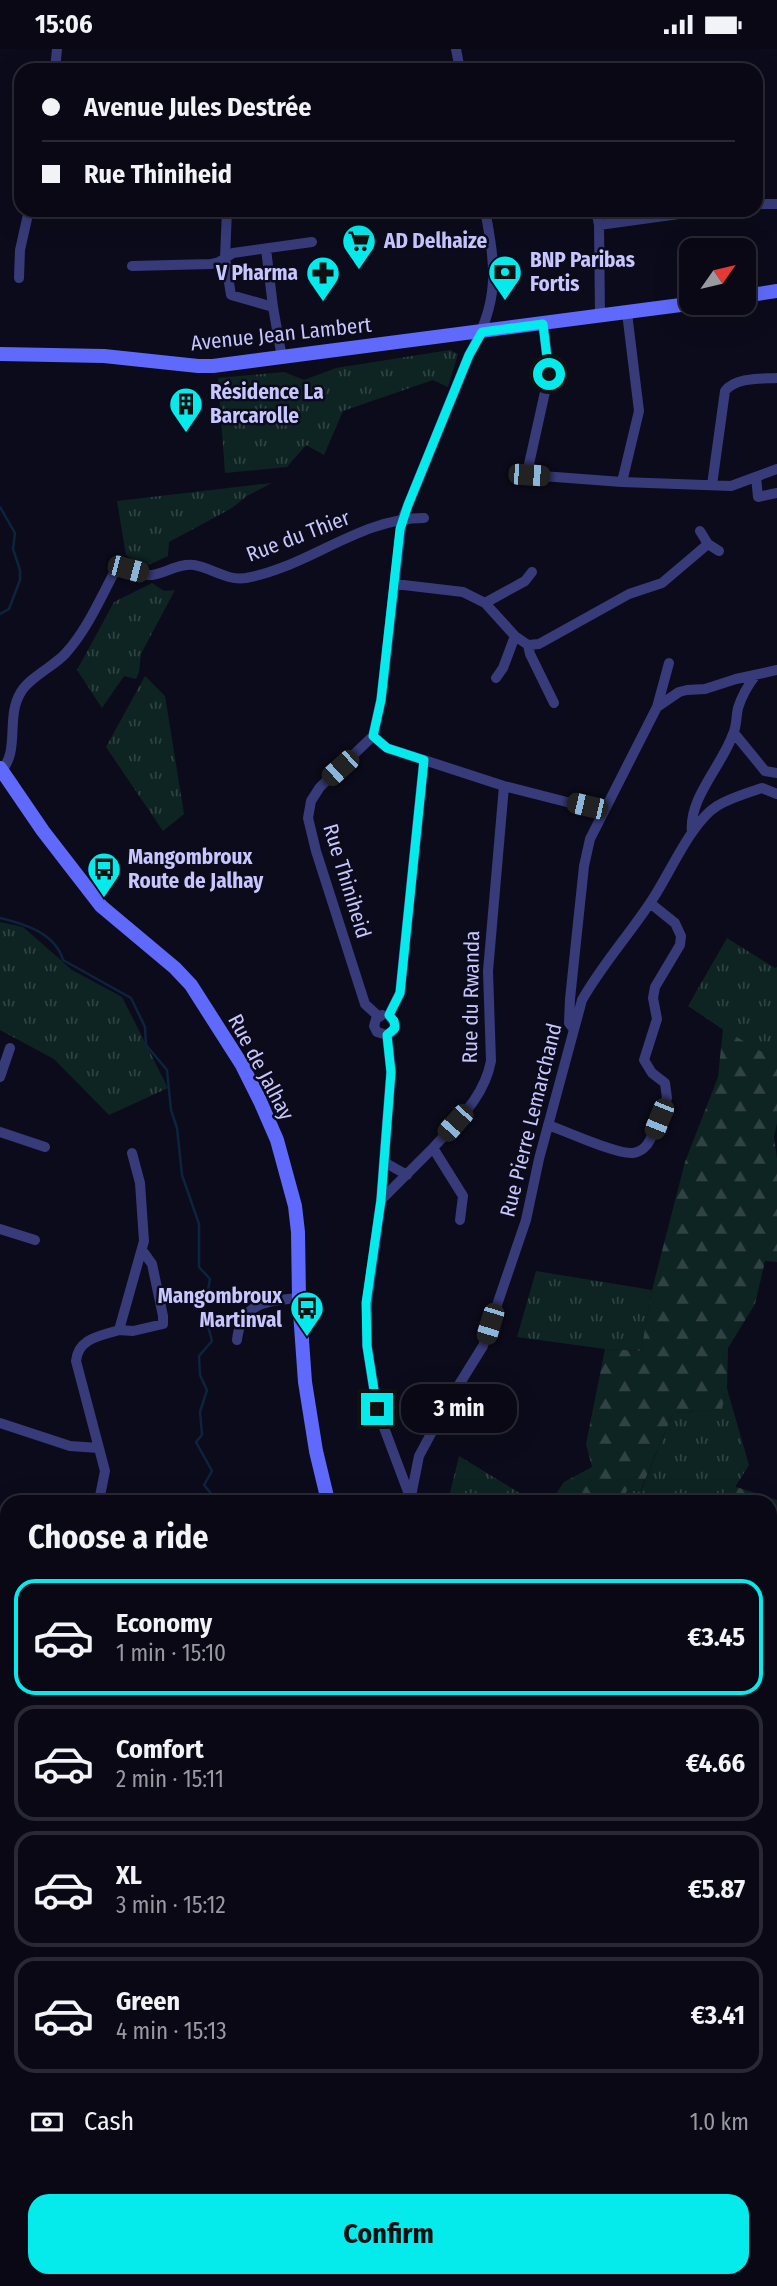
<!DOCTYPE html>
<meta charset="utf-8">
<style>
:root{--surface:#090814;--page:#171622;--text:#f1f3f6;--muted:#999aa0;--line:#292934;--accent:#05eaeb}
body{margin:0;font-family:"Fira Sans Condensed",sans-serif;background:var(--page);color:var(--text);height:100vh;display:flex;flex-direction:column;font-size:26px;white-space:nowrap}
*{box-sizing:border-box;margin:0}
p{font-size:23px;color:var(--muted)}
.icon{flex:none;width:38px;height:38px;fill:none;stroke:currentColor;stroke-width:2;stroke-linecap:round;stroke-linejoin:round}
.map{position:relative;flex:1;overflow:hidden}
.side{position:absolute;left:0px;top:1446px;width:777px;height:793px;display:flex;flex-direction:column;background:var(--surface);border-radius:21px 21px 0 0;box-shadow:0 7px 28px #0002,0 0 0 2px var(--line)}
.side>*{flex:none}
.hud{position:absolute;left:14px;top:14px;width:749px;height:154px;border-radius:21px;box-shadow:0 7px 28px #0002,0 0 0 2px var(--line);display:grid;align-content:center;height:154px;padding:0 28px;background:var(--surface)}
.needle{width:46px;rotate:56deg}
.controls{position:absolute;left:679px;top:189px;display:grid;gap:14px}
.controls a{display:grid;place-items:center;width:77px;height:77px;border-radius:14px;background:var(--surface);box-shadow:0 7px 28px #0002,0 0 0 2px var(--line);font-size:35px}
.end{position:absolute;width:32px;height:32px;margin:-16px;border:9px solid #05eaeb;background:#111;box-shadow:0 0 0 4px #111}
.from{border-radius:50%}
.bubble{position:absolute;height:49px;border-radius:21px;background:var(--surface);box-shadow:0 7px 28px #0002,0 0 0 2px var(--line);font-size:23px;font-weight:700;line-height:49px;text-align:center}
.car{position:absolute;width:21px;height:42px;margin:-21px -10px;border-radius:9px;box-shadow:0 0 5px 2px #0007;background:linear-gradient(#222 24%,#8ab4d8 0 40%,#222 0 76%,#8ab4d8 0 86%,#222 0)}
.hud b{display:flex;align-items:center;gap:24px;height:66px;font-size:26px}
.hud b+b{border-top:2px solid var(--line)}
.hud i{width:18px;height:18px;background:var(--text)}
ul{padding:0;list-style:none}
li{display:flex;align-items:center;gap:21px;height:116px;margin:0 14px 10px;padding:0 14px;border:4px solid var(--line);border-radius:21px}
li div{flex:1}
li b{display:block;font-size:26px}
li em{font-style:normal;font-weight:700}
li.active{border-color:var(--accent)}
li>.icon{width:63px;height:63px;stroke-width:1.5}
h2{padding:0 28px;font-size:32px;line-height:84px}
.pay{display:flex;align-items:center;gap:18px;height:77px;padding:0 28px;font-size:26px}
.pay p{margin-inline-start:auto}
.button{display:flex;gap:14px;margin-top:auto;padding:14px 28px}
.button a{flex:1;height:80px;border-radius:21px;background:var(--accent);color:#111;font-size:28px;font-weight:700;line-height:80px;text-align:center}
.status{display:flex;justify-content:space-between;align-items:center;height:49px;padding:0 35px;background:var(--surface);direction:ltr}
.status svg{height:19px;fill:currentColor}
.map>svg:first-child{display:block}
.grass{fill:url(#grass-tufts)}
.forest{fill:url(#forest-firs)}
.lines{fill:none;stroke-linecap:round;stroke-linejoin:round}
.stream{stroke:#0c243e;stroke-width:2.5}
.minor{stroke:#373b79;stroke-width:10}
.secondary{stroke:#5f6afc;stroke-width:14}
.route{stroke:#05eaeb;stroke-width:9}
.labels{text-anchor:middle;stroke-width:5;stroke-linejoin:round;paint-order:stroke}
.poi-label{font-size:21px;font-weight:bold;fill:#c7c6fe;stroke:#0c0b1b;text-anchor:start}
.street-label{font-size:21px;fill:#c7c6fe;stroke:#0c0b1b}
</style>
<div class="status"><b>15:06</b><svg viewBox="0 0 49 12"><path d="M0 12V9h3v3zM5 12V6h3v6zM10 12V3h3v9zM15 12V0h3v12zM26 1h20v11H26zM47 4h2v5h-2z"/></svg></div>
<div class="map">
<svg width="777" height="2237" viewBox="0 0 777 2237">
<defs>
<pattern id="grass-tufts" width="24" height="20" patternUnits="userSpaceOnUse" patternTransform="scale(1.75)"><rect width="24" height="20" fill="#0e2422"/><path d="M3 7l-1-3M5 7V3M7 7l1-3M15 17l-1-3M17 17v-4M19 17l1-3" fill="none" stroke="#304243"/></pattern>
<pattern id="forest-firs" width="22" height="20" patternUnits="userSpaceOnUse" patternTransform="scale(1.75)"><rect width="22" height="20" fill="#0e2422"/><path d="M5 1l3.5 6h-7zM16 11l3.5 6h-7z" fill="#304243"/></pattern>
</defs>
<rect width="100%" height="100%" fill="#0c0b1b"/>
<path class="grass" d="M450 301 458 305 448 338 433 331 343 362 324 406 306 396 287 418 225 424 218 329 284 323 304 331 336 319Z
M272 434 247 447 232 459 169 493 168 507 144 518 126 506 117 452Z
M152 534 164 542 175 541 141 605 139 623 136 630 124 627 102 659 77 621 114 553Z
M145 627 165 647 184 765 163 782 106 698Z
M0 873 23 878 72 921 122 948 168 1039 109 1066 54 1010 0 981Z
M727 889 775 919 777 918V1012L734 988 688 957Z
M536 1222 652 1241 641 1302 605 1300 517 1288Z
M727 1340 749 1416 735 1438 730 1437 722 1452H623L626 1441 641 1442 673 1364 722 1360Z
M459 1407 523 1446 518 1452H450V1444Z
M770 1507 777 1511V1557L770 1555Z
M770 1650H777V1741L770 1737Z
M777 1815V1973L770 1970V1824Z
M0 1855 7 1871V2074L0 2072Z"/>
<path class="forest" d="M723 980 777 1012V1074L774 1088 777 1110V1213L765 1212 755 1255 728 1299 727 1340 722 1360 673 1364 640 1443 627 1441 623 1452H551L564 1433 592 1418 586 1395 605 1300 641 1302 652 1241 685 1113 718 1028Z
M730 1436 777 1451V1511L770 1507V1452H722Z
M770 1970 777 1973V2026L770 2021Z
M0 2072 7 2074V2231H198L199 2236 224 2235 227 2231H316V2237H0Z
M408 2231H510L513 2237H394Z"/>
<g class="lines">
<path class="stream" d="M0 458 15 484 13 500 20 521V531L9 560 0 565
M0 869C25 875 55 884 63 911L131 949 145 978 146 996 167 1021 171 1061 177 1079 182 1126 199 1175V1218L210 1230 204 1262 212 1292 199 1307 200 1326 207 1341 200 1363 202 1386 196 1393 212 1422 204 1436 217 1452
M770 1623H777"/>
<path class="minor" d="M456 0 460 21
M55 21 57 0
M756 155H777
M227 161 225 209 231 246 273 258
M596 161 599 176 600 266
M599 176 708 161
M266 200 273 258 282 309
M132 217 211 215 219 213 233 204 312 193
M19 229 20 201 29 161
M543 275 549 325 527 424 529 426 622 433 731 437 777 420
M756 428 758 448 777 444
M622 433 639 362 627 264
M712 436 725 342C736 328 761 330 777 329
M700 482 708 495 719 502
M395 535 463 543 485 554 515 587 528 596 539 595 629 545 662 534 708 495
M485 554 525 532 532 523
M528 596 530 605 554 654
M496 629 503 619 515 587
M657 658 679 643 687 641 705 640 736 630 777 621
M734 684 765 722 777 724
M373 687 387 699 424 711 504 737 602 762
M0 723C21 703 5 668 21 643 29 629 54 617 65 605 87 581 100 550 115 522 130 520 141 527 152 526 166 524 179 514 194 516 212 519 226 532 246 529 308 518 360 469 424 469
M692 784C688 749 722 717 733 685 737 677 736 667 738 659 742 646 748 636 756 626
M382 966 376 970 374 977 377 983 387 986
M389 966 395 975 393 982 387 986 391 1023 381 1151 367 1254V1297L377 1360 410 1448
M389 966 400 944 424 711
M378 967 365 955 316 802 308 769 311 752 320 738 373 687 381 651 402 471 469 306C500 253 496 219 485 161
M572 978 569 974 570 950 584 817 590 790 657 658 669 614
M0 1028 10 999
M548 1076C566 1082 617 1106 633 1104 641 1103 647 1097 650 1091L667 1049 665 1034 652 1024 644 1011 657 970 653 949 655 938 680 896 681 887 675 874 650 854
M0 1083 45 1098
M384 1113 407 1126
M381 1151 433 1099
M460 1171 463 1147 433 1099C457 1072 484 1049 491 1012L488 922 504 737
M0 1180 35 1191
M119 1281 133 1282 163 1275V1267L152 1215 142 1201
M237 1291C241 1253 268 1252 299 1249
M0 1374 70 1397 99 1399
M99 1452 105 1422 76 1312C78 1289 101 1287 119 1281L144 1192 140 1134 132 1104
M410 1452 419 1407 447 1355 483 1297 526 1171 539 1110 582 951C602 916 628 887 650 854 669 827 690 774 717 757 730 749 747 744 762 739L777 745
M0 1473 7 1475
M0 1576 7 1579
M0 1620 7 1641
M770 1634 777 1633
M0 1660 7 1649
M770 1741 777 1745
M0 1841 7 1860
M770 2086 777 2090
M358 2231 360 2237
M577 2231 583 2237"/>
<path class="secondary" d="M744 247 777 242
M0 305 104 307 198 317H213L696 254
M0 719 43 782 101 857 175 919 191 936 242 1016 260 1052 277 1091 295 1157 298 1183 299 1249 305 1333 316 1402 328 1452
M177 2237 178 2231"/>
</g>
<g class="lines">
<path class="route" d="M377 1360 367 1297 366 1254 381 1151 391 1023 387 986 395 979 394 972 389 966 400 944 424 711 387 699 373 687 381 651 400 480 408 456 469 306 482 283 543 275 549 325"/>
</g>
<defs>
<g id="supermarket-pin" transform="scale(1.75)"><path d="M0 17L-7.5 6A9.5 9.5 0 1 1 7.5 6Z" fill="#05eaeb" stroke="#0c0b1b"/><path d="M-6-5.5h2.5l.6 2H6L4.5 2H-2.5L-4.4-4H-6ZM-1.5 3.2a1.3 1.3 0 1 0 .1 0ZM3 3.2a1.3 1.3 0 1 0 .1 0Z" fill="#111"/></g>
<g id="bank-pin" transform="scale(1.75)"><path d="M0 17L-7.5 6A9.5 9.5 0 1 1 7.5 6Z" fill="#05eaeb" stroke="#0c0b1b"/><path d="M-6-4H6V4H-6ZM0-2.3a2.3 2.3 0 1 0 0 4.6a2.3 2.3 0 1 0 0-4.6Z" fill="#111"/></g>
<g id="pharmacy-pin" transform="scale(1.75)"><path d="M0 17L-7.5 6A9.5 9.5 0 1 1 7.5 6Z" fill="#05eaeb" stroke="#0c0b1b"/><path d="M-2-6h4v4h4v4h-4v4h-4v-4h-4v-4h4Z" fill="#111"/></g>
<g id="building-pin" transform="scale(1.75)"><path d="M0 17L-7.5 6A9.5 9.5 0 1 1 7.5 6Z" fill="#05eaeb" stroke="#0c0b1b"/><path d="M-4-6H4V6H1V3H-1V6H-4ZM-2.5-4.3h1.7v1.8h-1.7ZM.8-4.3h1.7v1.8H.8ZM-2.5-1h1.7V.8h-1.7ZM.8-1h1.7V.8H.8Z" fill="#111"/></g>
<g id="bus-pin" transform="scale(1.75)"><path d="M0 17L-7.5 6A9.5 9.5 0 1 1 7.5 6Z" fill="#05eaeb" stroke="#0c0b1b"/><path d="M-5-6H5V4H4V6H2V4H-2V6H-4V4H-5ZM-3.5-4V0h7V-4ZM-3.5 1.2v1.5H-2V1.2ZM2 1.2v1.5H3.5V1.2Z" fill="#111"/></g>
</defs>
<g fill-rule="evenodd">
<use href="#supermarket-pin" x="359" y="192"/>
<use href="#bank-pin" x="505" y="223"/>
<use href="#pharmacy-pin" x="323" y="224"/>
<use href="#building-pin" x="186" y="355"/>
<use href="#bus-pin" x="104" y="820"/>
<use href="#bus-pin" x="307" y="1259"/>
</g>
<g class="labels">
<g class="poi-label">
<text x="384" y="199">AD Delhaize</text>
<text x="530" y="218">BNP Paribas<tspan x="530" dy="24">Fortis</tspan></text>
<text x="298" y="231" text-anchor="end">V Pharma</text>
<text x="210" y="350">Résidence La<tspan x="210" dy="24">Barcarolle</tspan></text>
<text x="128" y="815">Mangombroux<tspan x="128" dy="24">Route de Jalhay</tspan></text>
<text x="282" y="1254" text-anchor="end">Mangombroux<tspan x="282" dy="24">Martinval</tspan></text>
</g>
<g class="street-label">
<text transform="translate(281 285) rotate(-6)" y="7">Avenue Jean Lambert</text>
<text transform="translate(298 487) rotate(-21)" y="7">Rue du Thier</text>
<text transform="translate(347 832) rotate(73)" y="7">Rue Thiniheid</text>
<text transform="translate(471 948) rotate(-89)" y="7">Rue du Rwanda</text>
<text transform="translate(261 1018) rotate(62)" y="7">Rue de Jalhay</text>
<text transform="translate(531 1071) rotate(-76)" y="7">Rue Pierre Lemarchand</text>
</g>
</g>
</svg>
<div class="controls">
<a><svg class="needle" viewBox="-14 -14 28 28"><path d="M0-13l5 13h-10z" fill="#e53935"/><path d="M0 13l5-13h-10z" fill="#999aa0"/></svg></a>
</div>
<i class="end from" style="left:549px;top:325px"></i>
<i class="end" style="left:377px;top:1360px"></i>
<div class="bubble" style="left:401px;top:1335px;width:116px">3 min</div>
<i class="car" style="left:529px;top:426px;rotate:94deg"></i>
<i class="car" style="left:128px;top:520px;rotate:105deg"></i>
<i class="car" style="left:340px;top:719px;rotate:228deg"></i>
<i class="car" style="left:587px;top:757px;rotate:283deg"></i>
<i class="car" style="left:659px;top:1070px;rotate:202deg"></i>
<i class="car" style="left:455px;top:1074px;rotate:222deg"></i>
<i class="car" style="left:490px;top:1275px;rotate:197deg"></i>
<div class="hud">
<b><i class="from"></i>Avenue Jules Destrée</b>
<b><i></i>Rue Thiniheid</b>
</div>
<section class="side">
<h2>Choose a ride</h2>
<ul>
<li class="active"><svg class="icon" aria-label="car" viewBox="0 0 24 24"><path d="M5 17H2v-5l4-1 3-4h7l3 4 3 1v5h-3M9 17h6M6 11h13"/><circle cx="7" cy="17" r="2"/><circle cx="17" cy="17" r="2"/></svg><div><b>Economy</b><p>1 min · 15:10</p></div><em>€3.45</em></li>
<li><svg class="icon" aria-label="car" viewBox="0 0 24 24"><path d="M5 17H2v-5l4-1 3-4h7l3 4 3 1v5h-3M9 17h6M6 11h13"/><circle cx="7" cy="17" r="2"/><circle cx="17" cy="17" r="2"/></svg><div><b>Comfort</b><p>2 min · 15:11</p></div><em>€4.66</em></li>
<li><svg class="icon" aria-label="car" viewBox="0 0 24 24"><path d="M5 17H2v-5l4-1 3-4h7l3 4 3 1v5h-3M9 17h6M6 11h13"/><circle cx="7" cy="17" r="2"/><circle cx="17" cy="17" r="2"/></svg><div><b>XL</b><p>3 min · 15:12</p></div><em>€5.87</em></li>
<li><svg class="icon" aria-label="car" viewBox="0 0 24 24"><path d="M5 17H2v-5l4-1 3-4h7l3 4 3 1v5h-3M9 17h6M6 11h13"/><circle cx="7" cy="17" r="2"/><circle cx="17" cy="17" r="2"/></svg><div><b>Green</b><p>4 min · 15:13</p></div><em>€3.41</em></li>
</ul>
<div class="pay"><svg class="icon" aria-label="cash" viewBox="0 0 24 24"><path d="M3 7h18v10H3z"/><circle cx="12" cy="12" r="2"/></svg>Cash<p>1.0 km</p></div>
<div class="button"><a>Confirm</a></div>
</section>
</div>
